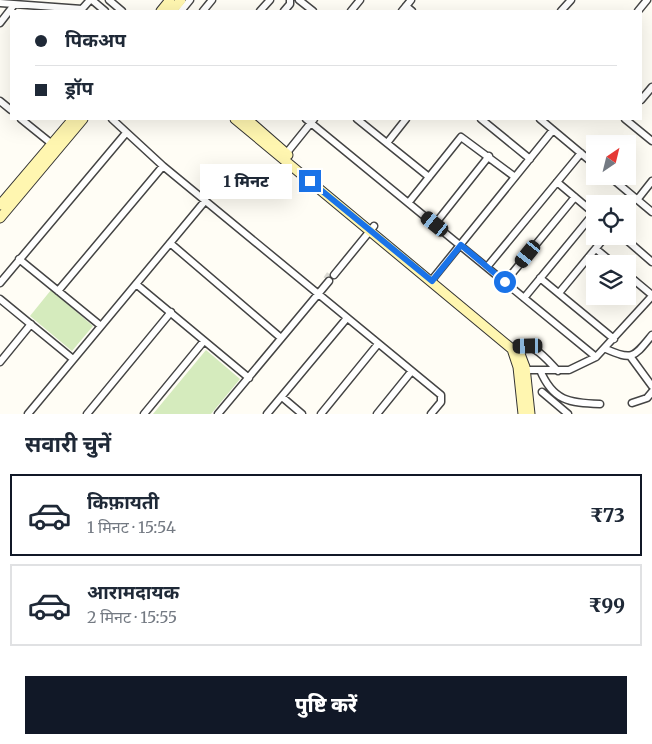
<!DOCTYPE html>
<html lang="hi">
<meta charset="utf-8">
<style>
:root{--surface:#fff;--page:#f6f6f7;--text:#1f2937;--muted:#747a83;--line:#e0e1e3;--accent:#111827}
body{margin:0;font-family:Merriweather,"Noto Sans Devanagari",serif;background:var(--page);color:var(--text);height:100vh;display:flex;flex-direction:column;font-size:19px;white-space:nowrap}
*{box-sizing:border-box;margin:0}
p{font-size:16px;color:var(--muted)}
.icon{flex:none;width:28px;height:28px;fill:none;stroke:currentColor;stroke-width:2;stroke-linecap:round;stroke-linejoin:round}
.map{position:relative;height:414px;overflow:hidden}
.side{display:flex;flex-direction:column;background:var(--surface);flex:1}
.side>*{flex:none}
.top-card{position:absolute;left:10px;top:10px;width:632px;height:110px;border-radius:0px;box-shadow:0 5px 20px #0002;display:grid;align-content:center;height:110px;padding:0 25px;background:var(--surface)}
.needle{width:32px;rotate:35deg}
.buttons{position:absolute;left:586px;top:135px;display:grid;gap:10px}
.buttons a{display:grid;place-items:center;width:50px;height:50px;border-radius:0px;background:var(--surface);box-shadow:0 5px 20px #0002;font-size:25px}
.end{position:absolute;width:22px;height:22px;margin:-11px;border:6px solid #1a73e8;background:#fff;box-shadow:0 0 0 2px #fff}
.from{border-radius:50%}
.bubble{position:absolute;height:35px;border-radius:0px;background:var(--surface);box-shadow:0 5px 20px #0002;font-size:16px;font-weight:800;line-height:35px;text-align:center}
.car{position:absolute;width:15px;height:30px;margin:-15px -8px;border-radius:6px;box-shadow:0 0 4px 1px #0007;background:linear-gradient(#222 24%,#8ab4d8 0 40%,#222 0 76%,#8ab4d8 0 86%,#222 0)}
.top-card b{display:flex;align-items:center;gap:18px;height:48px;font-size:19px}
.top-card b+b{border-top:1px solid var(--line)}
.top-card i{width:12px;height:12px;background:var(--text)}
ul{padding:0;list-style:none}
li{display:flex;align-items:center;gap:15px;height:82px;margin:0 10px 8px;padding:0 15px;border:2px solid var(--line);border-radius:0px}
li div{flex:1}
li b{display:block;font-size:19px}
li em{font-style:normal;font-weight:800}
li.active{border-color:var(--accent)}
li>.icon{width:45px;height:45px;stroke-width:1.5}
h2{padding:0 25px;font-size:22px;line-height:60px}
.primary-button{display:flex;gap:10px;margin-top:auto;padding:10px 25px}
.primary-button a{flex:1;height:58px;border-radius:0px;background:var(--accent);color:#fff;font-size:20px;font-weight:800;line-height:58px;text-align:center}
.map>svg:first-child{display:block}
.green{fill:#d5ebbd}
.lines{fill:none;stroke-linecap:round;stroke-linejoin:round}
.street-tunnel{stroke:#dbdad3;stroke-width:6;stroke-dasharray:6 3;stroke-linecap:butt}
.street-casing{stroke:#444;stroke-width:9}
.secondary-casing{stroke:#333;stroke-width:11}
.street{stroke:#fff;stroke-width:6}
.secondary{stroke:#fff6b0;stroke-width:9}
.route{stroke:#1a73e8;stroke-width:6}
</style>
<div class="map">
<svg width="652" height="414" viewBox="0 0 652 414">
<rect width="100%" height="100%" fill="#fffdf5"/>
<path class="green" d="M51 290 93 326 72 351 30 316Z
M206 350 240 379 211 414H153Z"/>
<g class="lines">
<path class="street-tunnel" d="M326 279 331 272"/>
<g class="street-casing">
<path id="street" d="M92 0 105 11
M109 0 122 11
M299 0 313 11
M0 3 82 9 90 0
M406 6 412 11
M181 11 190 0
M203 11 212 0
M260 11 270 0
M284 11 290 4V0
M351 11 360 0
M402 11 411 0
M561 11 571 0
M638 11 647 0
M0 23 14 5
M641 100 652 87
M0 101 11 110
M21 119 52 144
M112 119 163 166 441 395V402L431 414
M306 119 596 357
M357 119 429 177
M481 119 530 159
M540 119 595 165
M625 119 652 141
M387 143 406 119
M285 155 314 119
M609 176 652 212
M557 182 595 214
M637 200 652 181
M409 202 461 137 515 177
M435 224 489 156
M622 236 652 262
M170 243 281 338
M596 249 614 264
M19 259 101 326
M487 267 581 153
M334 275 374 226
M628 275 652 295
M540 278 614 339
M431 281 553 130
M505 282 575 197
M0 283 126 133
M136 284 249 378
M58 291 163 166
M559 293 606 236
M524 298 594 213
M0 299 73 359
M514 348C533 340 546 359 558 371
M606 349C633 361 634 357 652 335
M630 356 652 386
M0 362 31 324
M526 370H569L596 357 652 296
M540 370C553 401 569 403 600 404
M542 392 568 414
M282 397 302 414
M632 403 647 398 652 392
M28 414 205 201
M87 414 171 312
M144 414 204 341
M218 414 329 281
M267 414 347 318
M321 414 378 344
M377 414 411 372"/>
</g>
<g class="secondary-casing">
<path id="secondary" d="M161 11 170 0
M172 11 181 0
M235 119 512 349 518 367 523 414
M247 119 288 155
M0 205 73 119
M0 218 83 119
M517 346 525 367 530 414"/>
</g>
<use href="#street" class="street"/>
<use href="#secondary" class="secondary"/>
</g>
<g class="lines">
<path class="route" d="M310 181 432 281 461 245 505 282"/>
</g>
</svg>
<div class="buttons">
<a><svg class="needle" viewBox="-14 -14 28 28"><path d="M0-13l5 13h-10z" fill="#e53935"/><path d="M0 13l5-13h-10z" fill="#747a83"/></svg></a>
<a><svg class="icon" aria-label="locate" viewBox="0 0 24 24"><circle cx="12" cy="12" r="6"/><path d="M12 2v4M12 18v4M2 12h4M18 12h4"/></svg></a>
<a><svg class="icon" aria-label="layers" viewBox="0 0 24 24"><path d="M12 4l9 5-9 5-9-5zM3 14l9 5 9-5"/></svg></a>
</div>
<i class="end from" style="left:505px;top:282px"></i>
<i class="end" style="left:310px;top:181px"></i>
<div class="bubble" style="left:200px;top:164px;width:92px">1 मिनट</div>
<i class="car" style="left:435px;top:224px;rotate:309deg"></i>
<i class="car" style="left:528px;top:254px;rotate:219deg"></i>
<i class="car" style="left:528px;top:346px;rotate:269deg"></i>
<div class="top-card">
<b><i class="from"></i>पिकअप</b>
<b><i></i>ड्रॉप</b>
</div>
</div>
<section class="side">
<h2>सवारी चुनें</h2>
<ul>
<li class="active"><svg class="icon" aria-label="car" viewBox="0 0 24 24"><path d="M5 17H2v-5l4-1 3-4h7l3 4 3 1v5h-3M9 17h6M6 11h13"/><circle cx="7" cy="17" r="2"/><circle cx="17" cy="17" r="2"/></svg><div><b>किफ़ायती</b><p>1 मिनट · 15:54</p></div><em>₹73</em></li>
<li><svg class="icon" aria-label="car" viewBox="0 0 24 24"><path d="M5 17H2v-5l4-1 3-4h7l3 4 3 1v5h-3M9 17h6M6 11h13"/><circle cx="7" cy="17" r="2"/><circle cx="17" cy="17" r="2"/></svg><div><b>आरामदायक</b><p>2 मिनट · 15:55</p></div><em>₹99</em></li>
</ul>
<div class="primary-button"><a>पुष्टि करें</a></div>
</section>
